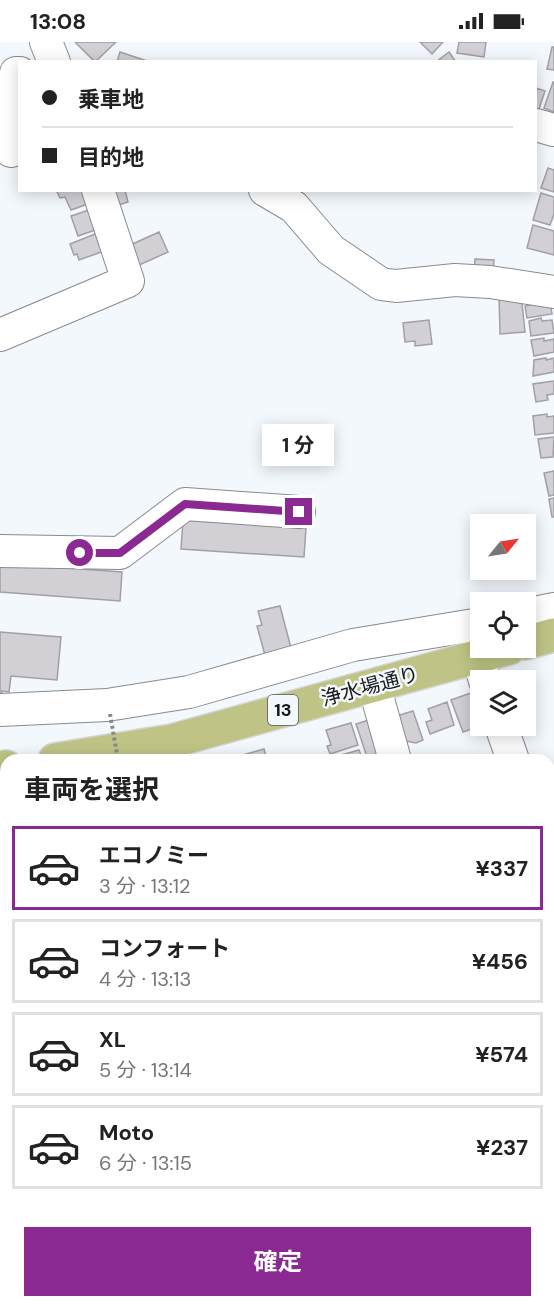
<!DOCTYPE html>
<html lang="ja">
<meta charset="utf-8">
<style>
:root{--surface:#fff;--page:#f6f6f6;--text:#222;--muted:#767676;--line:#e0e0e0;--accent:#8b2992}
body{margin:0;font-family:"DM Sans","Noto Sans JP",sans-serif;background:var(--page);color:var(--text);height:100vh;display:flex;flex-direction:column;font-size:22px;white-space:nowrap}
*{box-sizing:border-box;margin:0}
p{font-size:20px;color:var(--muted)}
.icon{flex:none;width:33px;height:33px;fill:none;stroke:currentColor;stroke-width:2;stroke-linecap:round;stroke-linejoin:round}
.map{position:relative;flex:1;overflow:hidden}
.details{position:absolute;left:0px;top:712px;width:555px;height:554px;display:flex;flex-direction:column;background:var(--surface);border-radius:18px 18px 0 0;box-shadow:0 3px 15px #0003}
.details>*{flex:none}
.hud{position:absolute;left:18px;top:18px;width:519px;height:132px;border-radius:0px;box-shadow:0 3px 15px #0003;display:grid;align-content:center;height:132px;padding:0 24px;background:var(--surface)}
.needle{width:39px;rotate:60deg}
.buttons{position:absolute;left:470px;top:472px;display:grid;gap:12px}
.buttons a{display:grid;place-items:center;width:66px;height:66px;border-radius:0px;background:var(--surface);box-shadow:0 3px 15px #0003;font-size:30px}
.end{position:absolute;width:27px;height:27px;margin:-14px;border:8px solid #8b2992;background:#fff;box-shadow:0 0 0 3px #fff}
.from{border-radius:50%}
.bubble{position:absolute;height:42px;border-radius:0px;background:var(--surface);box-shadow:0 3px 15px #0003;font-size:20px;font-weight:700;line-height:42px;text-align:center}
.hud b{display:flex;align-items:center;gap:21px;height:57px;font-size:22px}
.hud b+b{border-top:2px solid var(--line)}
.hud i{width:15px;height:15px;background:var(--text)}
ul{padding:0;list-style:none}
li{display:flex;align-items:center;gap:18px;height:84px;margin:0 12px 9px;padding:0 12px;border:3px solid var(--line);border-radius:0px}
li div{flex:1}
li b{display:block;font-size:22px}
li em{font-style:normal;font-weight:700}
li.active{border-color:var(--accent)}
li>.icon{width:54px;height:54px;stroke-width:1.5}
h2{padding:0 24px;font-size:27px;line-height:72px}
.button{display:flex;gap:12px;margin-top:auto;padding:12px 24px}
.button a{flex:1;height:69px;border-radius:0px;background:var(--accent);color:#fff;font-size:24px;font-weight:700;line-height:69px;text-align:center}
.status{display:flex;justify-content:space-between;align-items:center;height:42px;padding:0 30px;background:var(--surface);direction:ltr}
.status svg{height:16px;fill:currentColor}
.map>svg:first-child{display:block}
.building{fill:#d2cfd5;stroke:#a29fa5;stroke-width:1.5}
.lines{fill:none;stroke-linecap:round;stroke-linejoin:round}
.minor-casing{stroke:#878b90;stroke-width:34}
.major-casing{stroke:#d5d5d6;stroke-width:36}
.minor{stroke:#fff;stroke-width:32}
.major{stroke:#bfc486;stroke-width:33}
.path-bridge{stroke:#85898c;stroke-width:4;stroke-dasharray:3 3;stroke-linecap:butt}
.route{stroke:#8b2992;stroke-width:8}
.labels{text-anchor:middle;stroke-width:5;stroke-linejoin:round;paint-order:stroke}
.shield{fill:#f3f8fd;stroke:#585a5d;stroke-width:1.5}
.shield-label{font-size:18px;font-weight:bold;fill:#151719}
.street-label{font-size:20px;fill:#151719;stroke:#f3f8fd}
</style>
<div class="status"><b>13:08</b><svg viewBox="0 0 49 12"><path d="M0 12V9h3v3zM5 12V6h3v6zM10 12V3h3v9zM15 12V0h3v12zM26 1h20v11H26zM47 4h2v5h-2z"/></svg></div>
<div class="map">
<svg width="554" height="1265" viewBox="0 0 554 1265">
<rect width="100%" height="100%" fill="#f3f8fd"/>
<path class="building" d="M75 0H116L95 20Z
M420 0H443L432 12Z
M459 0H486L484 15 457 11Z
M552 5H554V28L547 27Z
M120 10 150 20H117Z
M449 10 456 20H436Z
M553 40H554V70L544 66Z
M536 46 545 49 538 70 536 69Z
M548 126 554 128V150L541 146Z
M56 148H91L96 159 71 168 65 155 60 156Z
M106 148H125L128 160 112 165Z
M541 151 554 155V172L550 183 533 178Z
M95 166 101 186 78 194 71 174Z
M533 183 554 189V213L527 206Z
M100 190 107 208 79 218 77 212 74 213 70 202Z
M159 190 168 210 137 224 128 204Z
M475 217 494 218 493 231 474 229Z
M521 251 525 290 500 292 499 253Z
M550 259 552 272 527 276 525 264Z
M541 276 542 279 552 278 554 291 531 294 529 279Z
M429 278 432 302 415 304V299L405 300 403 281Z
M544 296V299L554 297V310L534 314 531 298Z
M546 316V318L554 316V330L533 334 534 318Z
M554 339V352L547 353 548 358 536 360 533 342Z
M547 372V375L554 374V391L535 393 533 374Z
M554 395 553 415 541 416 538 397Z
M554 429V453L549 454 544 431Z
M554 456V475H552L549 457Z
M183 478 306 486 304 515 181 507Z
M0 521 122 530 120 559 0 550Z
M280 564 291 606 265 613 257 584 262 583 258 569Z
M0 590 61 595 57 638 11 634 9 650 2 649V654H0Z
M479 648 480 684 463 690 451 658Z
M447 660 454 683 430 692 426 680 432 678 428 667Z
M413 669 423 698 416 701 400 698 393 675Z
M372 677 382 710 367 715 356 682Z
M351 681 358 703 330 712 327 704 331 703 326 688Z
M264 707 267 718H241L239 714Z
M359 708 363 718H341L338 714Z
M6 765V827L0 812V768Z
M549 849 554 862V880L549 882Z
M549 934 554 939V949L549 954Z
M0 1028 6 1033V1053L0 1060Z
M0 1075 6 1081V1102L0 1096Z
M554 1077V1108L549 1104V1082Z
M2 1167 6 1170V1199L0 1194 2 1191 0 1189V1169Z
M550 1238 554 1242V1265L547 1260H549Z
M65 1260H85L82 1265H76Z
M145 1260H188L184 1265H150Z
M217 1260H256L261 1265H222Z
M391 1260H427L423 1265H397Z
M435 1260H473L478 1265H441Z"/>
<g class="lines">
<g class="minor-casing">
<path id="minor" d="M46 0 54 20
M536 83 554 88
M11 109 6 78 16 31H20
M265 148 294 165 331 208 381 242 396 244 455 238 490 240 554 250
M0 293 128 239 98 148
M0 509 120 511 185 462 299 470
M525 573 554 567
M478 615 485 639
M374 643 395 718
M0 668 107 663 189 650 353 603 480 582
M501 684 513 718
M549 775 554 773
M549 819 554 833
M549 892 554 890
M0 987 6 980
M549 1045 554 1039
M0 1152 6 1146
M549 1216 554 1210
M195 1260H196
M484 1260 490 1265
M347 1265 351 1260"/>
</g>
<g class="major-casing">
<path id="major" d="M525 601 554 593
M55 718 172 699 509 606
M0 726 6 725"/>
</g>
<use href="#minor" class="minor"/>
<use href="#major" class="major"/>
<path class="path-bridge" d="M110 672 118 718"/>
</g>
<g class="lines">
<path class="route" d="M80 511H120L185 462 299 470"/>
</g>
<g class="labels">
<rect class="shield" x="268" y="653" width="30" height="30" rx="4.5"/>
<g class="shield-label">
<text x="283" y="674">13</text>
</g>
<g class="street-label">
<text transform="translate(370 644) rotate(-15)" y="7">浄水場通り</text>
</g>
</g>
</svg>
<div class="buttons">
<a><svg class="needle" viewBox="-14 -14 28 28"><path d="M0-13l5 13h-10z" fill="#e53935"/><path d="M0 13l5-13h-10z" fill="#767676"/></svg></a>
<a><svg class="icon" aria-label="locate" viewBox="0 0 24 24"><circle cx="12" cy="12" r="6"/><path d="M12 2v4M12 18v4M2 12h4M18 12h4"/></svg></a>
<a><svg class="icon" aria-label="layers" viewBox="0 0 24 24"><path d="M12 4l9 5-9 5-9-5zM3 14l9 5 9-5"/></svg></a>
</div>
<i class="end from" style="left:80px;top:511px"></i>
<i class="end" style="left:299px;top:470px"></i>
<div class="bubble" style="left:262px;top:382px;width:72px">1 分</div>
<div class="hud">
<b><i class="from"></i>乗車地</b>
<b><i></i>目的地</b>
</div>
<section class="details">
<h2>車両を選択</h2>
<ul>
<li class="active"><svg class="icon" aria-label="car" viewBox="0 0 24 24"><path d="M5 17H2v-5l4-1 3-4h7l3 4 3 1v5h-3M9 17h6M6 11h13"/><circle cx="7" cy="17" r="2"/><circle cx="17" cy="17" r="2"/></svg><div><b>エコノミー</b><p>3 分 · 13:12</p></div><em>¥337</em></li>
<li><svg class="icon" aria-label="car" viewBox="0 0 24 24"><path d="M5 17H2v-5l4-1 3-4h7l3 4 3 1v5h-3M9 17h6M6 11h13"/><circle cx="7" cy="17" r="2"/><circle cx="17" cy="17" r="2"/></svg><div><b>コンフォート</b><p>4 分 · 13:13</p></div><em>¥456</em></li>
<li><svg class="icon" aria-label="car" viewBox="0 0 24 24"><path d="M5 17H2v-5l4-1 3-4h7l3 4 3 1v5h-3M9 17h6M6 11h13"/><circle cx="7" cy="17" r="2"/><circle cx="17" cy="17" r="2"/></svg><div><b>XL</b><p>5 分 · 13:14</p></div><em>¥574</em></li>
<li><svg class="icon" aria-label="car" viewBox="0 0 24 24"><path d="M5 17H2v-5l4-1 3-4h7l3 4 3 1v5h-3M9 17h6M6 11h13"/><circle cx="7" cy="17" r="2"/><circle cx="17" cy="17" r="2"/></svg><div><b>Moto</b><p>6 分 · 13:15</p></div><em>¥237</em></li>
</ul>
<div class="button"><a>確定</a></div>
</section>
</div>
